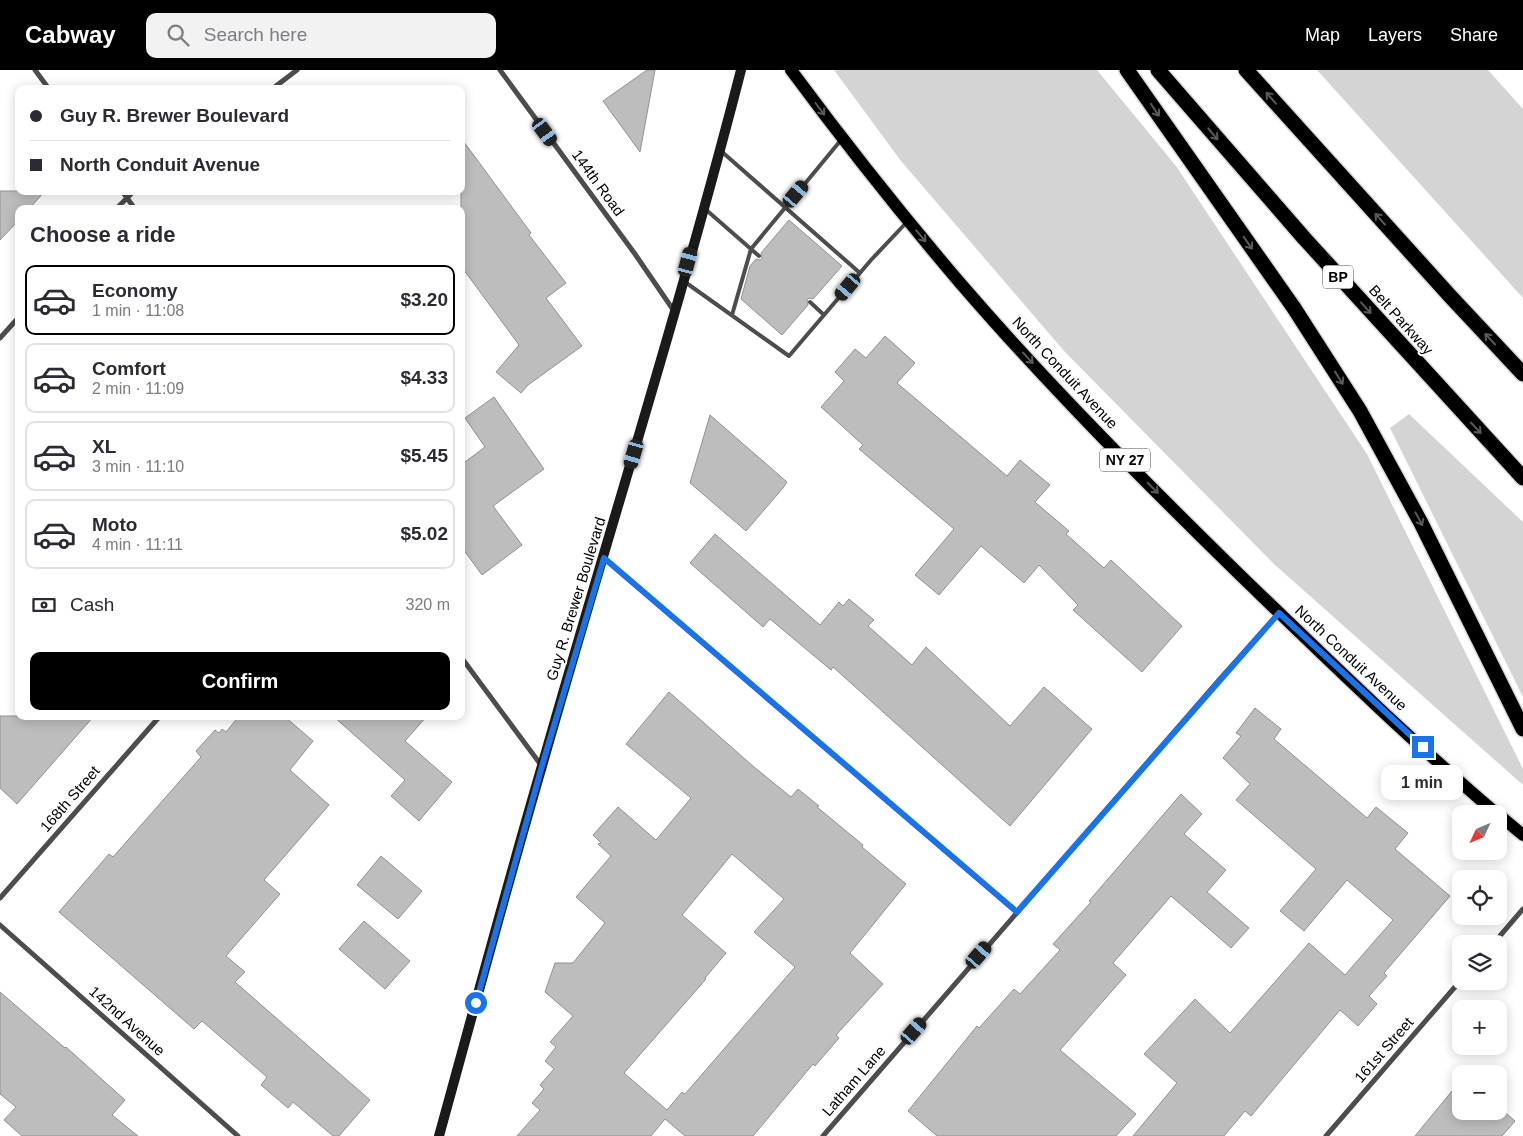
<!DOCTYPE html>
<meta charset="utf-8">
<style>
:root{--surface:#fff;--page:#f2f2f3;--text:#2b2b33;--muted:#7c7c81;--line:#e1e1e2;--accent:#000}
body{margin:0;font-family:Arial,sans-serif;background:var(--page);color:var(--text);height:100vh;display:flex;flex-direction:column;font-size:19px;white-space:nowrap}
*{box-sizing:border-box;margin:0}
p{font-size:16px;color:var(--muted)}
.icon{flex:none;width:28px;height:28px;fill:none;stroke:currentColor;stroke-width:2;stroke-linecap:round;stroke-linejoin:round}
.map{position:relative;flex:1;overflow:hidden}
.side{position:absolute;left:15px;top:135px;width:450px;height:515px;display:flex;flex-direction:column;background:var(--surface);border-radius:10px;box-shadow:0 2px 12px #0003}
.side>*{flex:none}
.hud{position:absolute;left:15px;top:15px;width:450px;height:110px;border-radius:10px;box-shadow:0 2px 12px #0003;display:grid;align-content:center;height:110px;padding:0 15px;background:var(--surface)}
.needle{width:32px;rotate:226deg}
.controls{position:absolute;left:1452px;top:735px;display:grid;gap:10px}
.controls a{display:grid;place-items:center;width:55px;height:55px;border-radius:10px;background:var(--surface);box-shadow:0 2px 12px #0003;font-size:25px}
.end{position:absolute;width:22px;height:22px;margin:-11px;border:6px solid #1a73e8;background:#fff;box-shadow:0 0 0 2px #fff}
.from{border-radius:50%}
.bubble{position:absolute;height:35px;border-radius:10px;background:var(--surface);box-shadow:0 2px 12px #0003;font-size:16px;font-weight:800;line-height:35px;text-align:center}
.car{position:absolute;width:15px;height:30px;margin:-15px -8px;border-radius:6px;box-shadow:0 0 4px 1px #0007;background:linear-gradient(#222 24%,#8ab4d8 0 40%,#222 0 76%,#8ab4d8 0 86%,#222 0)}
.hud b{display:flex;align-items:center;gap:18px;height:48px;font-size:19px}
.hud b+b{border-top:1px solid var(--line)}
.hud i{width:12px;height:12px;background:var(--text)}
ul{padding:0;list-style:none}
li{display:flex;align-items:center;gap:15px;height:70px;margin:0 10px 8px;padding:0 5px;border:2px solid var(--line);border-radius:10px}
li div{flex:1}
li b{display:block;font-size:19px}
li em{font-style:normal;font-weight:800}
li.on{border-color:var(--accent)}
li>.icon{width:45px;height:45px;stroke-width:1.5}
h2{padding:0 15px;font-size:22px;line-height:60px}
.pay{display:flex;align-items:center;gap:12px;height:55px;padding:0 15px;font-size:19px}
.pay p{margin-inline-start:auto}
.button{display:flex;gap:10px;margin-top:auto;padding:10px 15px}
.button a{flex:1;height:58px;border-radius:10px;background:var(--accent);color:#fff;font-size:20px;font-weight:800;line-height:58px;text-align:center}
header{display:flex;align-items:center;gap:30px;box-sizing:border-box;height:70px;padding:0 25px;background:var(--accent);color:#fff}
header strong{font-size:24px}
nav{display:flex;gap:28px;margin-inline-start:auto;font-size:18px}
.search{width:350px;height:45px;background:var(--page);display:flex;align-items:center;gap:12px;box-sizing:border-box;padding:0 18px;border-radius:10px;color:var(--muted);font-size:19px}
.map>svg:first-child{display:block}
.green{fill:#d4d4d4}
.building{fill:#bdbdbd;stroke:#919191;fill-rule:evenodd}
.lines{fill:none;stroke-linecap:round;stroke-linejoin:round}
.primary-casing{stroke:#dbdbdb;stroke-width:15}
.highway-casing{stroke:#dbdbdb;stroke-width:18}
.lane{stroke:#4d4d4d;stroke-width:4}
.street{stroke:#4d4d4d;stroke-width:5}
.secondary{stroke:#1a1a1a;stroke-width:10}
.primary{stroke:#000;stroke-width:12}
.highway{stroke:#000;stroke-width:15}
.oneway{stroke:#595959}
.route{stroke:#1a73e8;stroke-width:6}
.labels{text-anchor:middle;stroke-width:4;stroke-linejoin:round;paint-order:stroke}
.shield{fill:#fff;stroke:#4c4c4c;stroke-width:1}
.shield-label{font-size:14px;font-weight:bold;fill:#000}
.street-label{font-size:15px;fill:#000;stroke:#fff}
</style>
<header>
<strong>Cabway</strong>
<div class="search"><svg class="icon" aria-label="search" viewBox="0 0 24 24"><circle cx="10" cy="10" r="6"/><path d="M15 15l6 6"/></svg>Search here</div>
<nav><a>Map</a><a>Layers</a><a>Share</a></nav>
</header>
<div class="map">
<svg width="1523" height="1066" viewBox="0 0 1523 1066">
<rect width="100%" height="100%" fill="#fff"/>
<path class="green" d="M834 0H1097L1176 96 1367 384 1523 699V715L1275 495 1065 282 901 91Z
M1317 0H1488L1523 39V228Z
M1409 344 1523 452V627L1390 358Z"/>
<path class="building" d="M647 0H655L640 82 603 31Z
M461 68 531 163 529 165 566 213 546 228 582 276 528 315 521 323 496 302 519 275 461 196Z
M0 121H45L29 139H19V150L0 170Z
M789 150 842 196 813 229 809 228 807 230 808 235 782 265 741 229 750 196 756 189 760 190 762 188 761 183Z
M885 266 915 293 897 313 1007 406 1020 390 1050 415 1035 432 1069 461 1066 464 1104 498 1111 490 1182 556 1142 602 1073 540 1078 535 1039 495 1024 513 981 476 939 525 915 505 954 459 859 379 863 375 821 337 844 311 835 302 855 279 866 288Z
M494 327 544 399 493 436 522 475 482 505 461 476V395L485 377 465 348Z
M710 345 787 412 783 418 746 461 690 413Z
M715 464 820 555 839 532 843 536 849 529 874 550 868 556 912 595 926 577 1010 656 1044 617 1092 659 1010 756 833 597 831 600 770 549 763 557 690 493Z
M669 622 754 697 791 727 798 719 819 736 817 737 863 775 862 777 906 814 850 883 883 914 836 965 839 968 815 996 813 994 753 1066H685L665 1049 651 1066H517L540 1040 532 1033 544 1019 540 1015 554 999 545 991 556 977 550 972 573 946 545 922 555 893H573L605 853 576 827 611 786 598 774 601 773 593 765 618 737 656 770 691 728 626 674ZM732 784 784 829 754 862 795 897 685 1024 682 1022 667 1040 624 1003 706 909 705 908 726 883 682 845Z
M1255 638 1281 659 1274 669 1367 748 1376 737 1408 763 1395 779 1450 826 1384 903 1387 906 1369 926 1377 934 1358 956 1340 940 1251 1046 1245 1041 1224 1066H1133L1177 1013 1144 984 1195 929 1230 963 1309 873 1345 905 1393 850 1347 810 1304 861 1280 841 1316 799 1236 730 1250 714 1223 688 1241 666 1236 663Z
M0 646H94L17 734 0 718Z
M239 646H284L313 671 290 700 329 735 264 810 280 824 226 886 245 902 235 912 370 1030 339 1066H333L293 1032 288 1038 261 1015 267 1007 202 951 194 959 59 842 109 784 113 787 201 687 196 681 215 660 219 663 222 659 226 662Z
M333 646H427L405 671 452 712 419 751 391 726 405 710Z
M1181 724 1202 744 1184 764 1226 800 1207 822 1249 858 1231 878 1171 826 1113 893 1126 905 1060 980 1136 1044 1116 1066H937L908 1041 977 956 979 958 1014 919 1020 924 1060 880 1053 874 1091 832 1089 831Z
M381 786 422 821 398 849 357 815Z
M364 851 410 891 385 919 339 879Z
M0 922 65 978 66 977 125 1030 112 1045 138 1066H22L4 1050 16 1037 0 1024Z
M1461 1010V1041H1499V1037L1515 1051 1502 1066H1415Z"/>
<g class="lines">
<g class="primary-casing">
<path id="primary" d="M791 0C845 73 902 145 961 214 1049 316 1144 411 1240 505 1324 586 1408 668 1497 744
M1499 745 1523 765"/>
</g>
<g class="highway-casing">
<path id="highway" d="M1127 0 1294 238 1360 341 1421 453 1523 659
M1158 0 1304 168 1523 408
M1246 0 1450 226 1523 304"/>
</g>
<path class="lane" d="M721 81 860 203
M704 138 759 186
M685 212 789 286 871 190 906 153
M810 232 824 245
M732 245 751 179 841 70"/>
<path class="street" d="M35 0 49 19
M500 0 635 184 674 241
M272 19 297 0
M122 121 135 139
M116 139 134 121
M0 268 19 247
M604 488 1017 842
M461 587 541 695
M0 828 160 646
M0 855 238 1066
M1493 874 1523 839
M823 1066 1220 609 1279 543
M1326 1066 1461 910"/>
<path class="secondary" d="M439 1066C473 943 506 819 542 696 608 464 681 234 741 0"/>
<use href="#primary" class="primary"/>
<use href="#highway" class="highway"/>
</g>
<defs><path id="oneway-shaft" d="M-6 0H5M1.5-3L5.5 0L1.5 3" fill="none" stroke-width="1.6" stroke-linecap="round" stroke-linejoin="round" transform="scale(1.25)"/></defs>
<g class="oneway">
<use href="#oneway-shaft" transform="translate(1271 28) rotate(-131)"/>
<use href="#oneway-shaft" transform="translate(820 39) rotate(53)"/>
<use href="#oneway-shaft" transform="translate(1155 40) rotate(56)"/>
<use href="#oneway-shaft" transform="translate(1213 64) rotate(50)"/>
<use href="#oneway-shaft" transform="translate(1380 149) rotate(-132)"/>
<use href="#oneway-shaft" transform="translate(921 166) rotate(50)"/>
<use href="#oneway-shaft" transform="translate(1248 173) rotate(55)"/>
<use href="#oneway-shaft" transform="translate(1366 238) rotate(48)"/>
<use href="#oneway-shaft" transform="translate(1490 269) rotate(-133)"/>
<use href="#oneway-shaft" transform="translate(1028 288) rotate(47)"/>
<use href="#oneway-shaft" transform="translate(1339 308) rotate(58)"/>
<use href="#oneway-shaft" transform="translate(1476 358) rotate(47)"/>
<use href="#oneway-shaft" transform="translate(1153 418) rotate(45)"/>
<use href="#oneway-shaft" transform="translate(1419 449) rotate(62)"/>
</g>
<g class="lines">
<path class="route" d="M476 933 542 696 604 488 1017 842 1279 543 1423 677"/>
</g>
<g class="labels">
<g class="shield">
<rect x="1323" y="195.5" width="30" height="23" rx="4"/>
<rect x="1100" y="378.5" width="50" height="23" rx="4"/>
</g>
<g class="shield-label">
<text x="1338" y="212">BP</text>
<text x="1125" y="395">NY 27</text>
</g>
<g class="street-label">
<text transform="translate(598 113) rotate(54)" y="5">144th Road</text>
<text transform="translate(1401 250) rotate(48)" y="5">Belt Parkway</text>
<text transform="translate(1065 303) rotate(47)" y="5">North Conduit Avenue</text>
<text transform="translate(576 529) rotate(-73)" y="5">Guy R. Brewer Boulevard</text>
<text transform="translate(1351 588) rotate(43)" y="5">North Conduit Avenue</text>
<text transform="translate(70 729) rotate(-49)" y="5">168th Street</text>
<text transform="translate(127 951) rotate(42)" y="5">142nd Avenue</text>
<text transform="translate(1384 980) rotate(-49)" y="5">161st Street</text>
<text transform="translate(854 1011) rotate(-49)" y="5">Latham Lane</text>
</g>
</g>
</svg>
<div class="controls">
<a><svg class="needle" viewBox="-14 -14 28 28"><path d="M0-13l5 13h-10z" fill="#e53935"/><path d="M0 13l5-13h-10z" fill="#7c7c81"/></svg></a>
<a><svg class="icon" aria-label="locate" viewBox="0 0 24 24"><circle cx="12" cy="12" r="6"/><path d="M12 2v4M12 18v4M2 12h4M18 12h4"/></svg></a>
<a><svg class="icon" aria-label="layers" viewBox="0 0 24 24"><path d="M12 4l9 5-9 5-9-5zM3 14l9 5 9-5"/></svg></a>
<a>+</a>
<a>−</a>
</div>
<i class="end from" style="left:476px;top:933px"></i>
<i class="end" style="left:1423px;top:677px"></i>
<div class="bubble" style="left:1381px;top:695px;width:82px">1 min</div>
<i class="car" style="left:545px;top:62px;rotate:144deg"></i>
<i class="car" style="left:796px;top:124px;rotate:40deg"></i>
<i class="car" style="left:688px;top:192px;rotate:15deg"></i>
<i class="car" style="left:848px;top:217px;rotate:220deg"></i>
<i class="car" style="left:634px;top:384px;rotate:196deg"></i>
<i class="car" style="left:979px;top:885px;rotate:41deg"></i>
<i class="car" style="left:914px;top:961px;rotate:41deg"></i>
<div class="hud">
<b><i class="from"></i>Guy R. Brewer Boulevard</b>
<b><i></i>North Conduit Avenue</b>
</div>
<section class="side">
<h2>Choose a ride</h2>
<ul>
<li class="on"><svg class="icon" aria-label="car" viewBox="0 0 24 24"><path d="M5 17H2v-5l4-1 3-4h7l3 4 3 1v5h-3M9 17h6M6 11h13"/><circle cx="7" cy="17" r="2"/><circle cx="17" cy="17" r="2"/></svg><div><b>Economy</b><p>1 min · 11:08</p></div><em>$3.20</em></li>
<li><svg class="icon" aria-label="car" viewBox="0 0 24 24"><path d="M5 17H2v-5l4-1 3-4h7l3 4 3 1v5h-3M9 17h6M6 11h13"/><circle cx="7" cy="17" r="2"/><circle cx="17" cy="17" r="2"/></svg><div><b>Comfort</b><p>2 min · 11:09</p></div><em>$4.33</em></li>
<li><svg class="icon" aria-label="car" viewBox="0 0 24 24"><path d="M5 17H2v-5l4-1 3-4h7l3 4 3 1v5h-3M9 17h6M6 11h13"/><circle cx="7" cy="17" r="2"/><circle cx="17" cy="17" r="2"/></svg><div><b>XL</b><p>3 min · 11:10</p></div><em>$5.45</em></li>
<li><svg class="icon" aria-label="car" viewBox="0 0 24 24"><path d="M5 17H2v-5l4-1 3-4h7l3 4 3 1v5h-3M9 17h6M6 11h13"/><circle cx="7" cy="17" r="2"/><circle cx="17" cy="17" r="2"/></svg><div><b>Moto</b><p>4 min · 11:11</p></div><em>$5.02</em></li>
</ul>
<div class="pay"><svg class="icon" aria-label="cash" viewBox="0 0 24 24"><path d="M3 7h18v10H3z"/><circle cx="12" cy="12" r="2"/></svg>Cash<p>320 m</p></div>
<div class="button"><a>Confirm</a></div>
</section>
</div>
